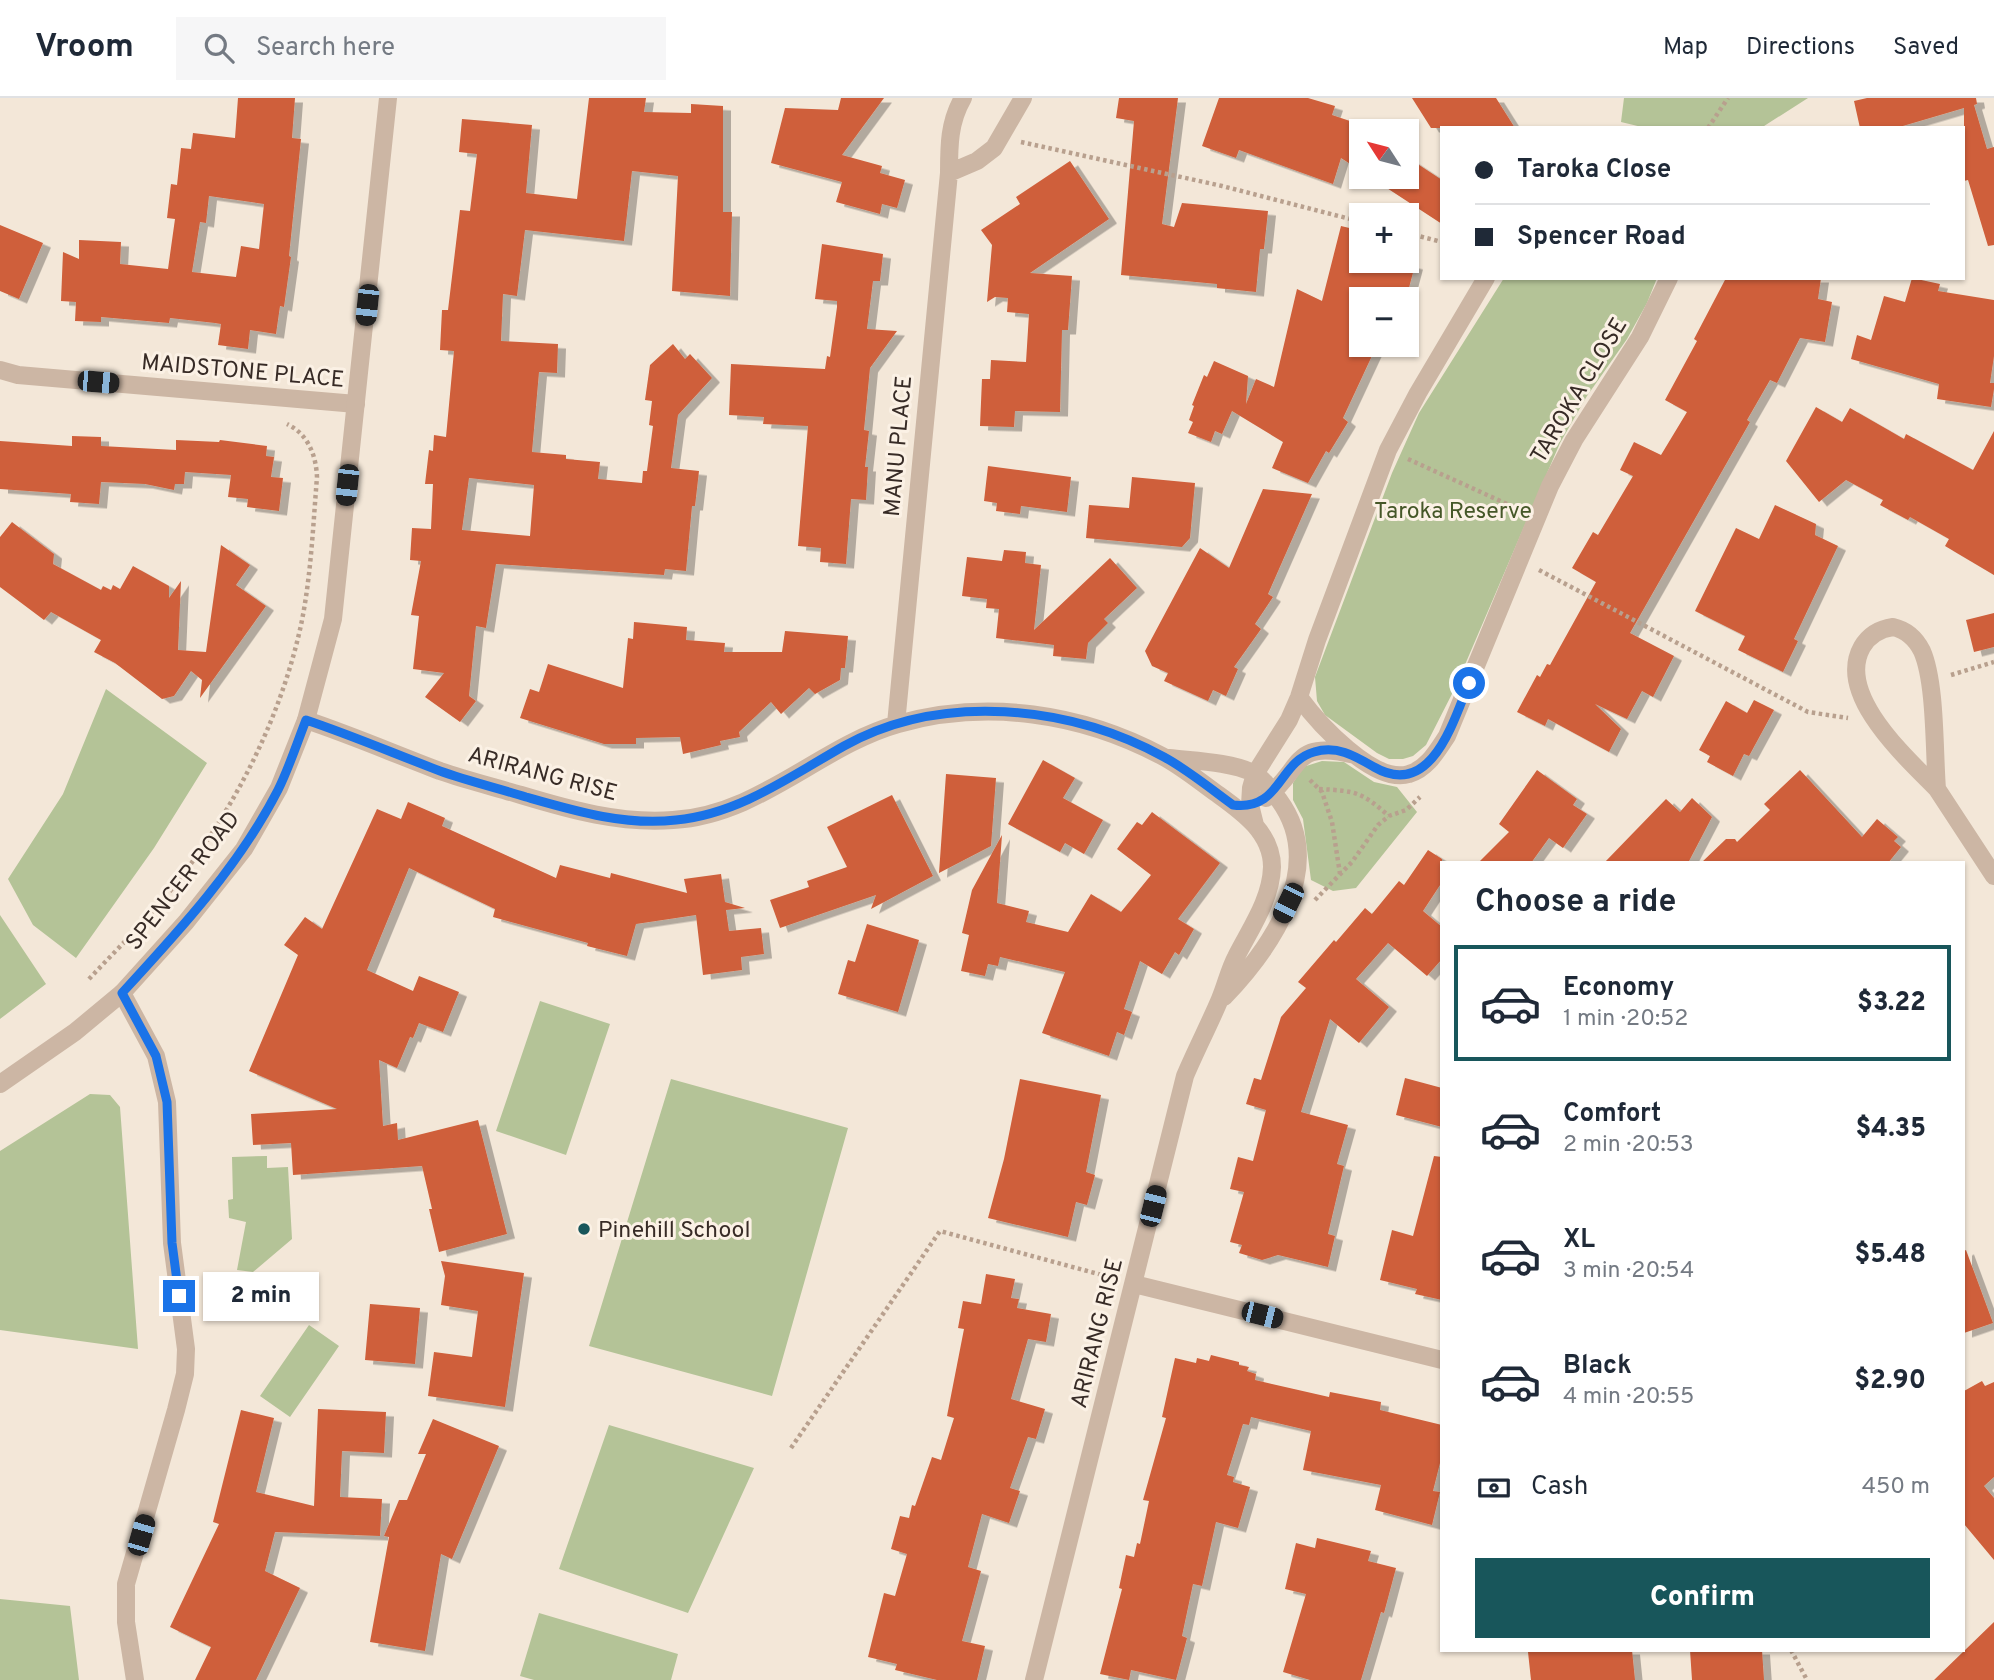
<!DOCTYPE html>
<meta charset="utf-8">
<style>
:root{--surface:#fff;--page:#f6f6f7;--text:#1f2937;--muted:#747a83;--line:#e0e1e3;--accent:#18565b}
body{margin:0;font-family:Overpass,sans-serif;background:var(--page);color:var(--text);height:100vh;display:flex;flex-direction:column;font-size:26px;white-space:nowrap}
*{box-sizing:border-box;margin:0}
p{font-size:23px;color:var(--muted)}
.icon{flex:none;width:38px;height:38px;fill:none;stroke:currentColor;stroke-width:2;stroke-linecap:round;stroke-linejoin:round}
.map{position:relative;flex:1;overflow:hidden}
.details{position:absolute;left:1440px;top:763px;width:525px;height:791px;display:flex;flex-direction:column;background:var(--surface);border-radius:0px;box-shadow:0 2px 5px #0004}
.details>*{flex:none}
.hud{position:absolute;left:1440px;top:28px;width:525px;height:154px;border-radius:0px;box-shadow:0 2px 5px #0004;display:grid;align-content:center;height:154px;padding:0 35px;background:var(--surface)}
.needle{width:46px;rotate:306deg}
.controls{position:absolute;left:1349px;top:21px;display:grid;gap:14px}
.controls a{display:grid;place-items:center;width:70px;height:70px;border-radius:0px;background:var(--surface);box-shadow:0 2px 5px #0004;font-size:35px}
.end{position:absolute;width:32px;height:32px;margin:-16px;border:9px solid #1a73e8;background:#fff;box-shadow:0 0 0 4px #fff}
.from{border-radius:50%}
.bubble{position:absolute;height:49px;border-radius:0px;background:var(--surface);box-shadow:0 2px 5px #0004;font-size:23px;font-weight:800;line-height:49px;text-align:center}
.car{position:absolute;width:21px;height:42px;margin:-21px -10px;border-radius:9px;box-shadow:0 0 5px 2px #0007;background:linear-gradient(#222 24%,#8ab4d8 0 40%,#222 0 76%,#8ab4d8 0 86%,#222 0)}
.hud b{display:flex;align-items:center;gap:24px;height:66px;font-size:26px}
.hud b+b{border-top:2px solid var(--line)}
.hud i{width:18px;height:18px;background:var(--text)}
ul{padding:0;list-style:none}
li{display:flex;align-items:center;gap:21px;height:116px;margin:0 14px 10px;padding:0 21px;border:4px solid transparent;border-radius:0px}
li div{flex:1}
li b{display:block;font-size:26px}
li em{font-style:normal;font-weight:800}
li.on{border-color:var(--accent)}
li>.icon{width:63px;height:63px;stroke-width:1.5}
h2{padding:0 35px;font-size:32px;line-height:84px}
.pay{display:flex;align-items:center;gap:18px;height:77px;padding:0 35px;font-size:26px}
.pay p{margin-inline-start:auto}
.button{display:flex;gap:14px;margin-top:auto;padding:14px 35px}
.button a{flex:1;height:80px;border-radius:0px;background:var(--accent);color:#fff;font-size:28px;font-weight:800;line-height:80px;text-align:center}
header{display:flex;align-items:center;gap:42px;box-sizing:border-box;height:98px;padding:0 35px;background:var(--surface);border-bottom:2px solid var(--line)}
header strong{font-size:33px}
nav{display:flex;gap:38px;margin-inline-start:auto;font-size:24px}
.search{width:490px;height:63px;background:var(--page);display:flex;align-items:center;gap:18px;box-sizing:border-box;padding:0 24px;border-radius:0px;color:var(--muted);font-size:26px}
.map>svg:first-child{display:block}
.green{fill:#b4c397}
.building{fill:#cf5f3a;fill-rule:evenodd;filter:url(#shadow)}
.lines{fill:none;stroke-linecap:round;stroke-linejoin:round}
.path{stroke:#b8a08e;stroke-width:4.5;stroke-dasharray:3.5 3.5;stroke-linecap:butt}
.minor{stroke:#ccb6a4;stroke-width:18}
.tertiary{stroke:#ccb6a4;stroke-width:18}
.route{stroke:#1a73e8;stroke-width:9}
.poi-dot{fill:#18565b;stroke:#fbf1e5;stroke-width:2.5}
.labels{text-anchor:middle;stroke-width:6;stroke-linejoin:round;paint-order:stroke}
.street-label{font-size:23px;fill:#372b26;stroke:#fbf1e5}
.park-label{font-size:23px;fill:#455728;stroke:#fbf1e5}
.poi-label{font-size:23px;fill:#372b26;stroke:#fbf1e5;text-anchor:start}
</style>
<header>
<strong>Vroom</strong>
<div class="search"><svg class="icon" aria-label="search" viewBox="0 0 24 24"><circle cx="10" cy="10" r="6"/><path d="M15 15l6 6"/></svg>Search here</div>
<nav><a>Map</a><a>Directions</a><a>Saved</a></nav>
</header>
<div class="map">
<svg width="1994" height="1582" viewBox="0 0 1994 1582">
<defs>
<filter id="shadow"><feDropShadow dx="8" dy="4.5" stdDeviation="0" flood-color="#0004"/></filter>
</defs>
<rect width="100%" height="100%" fill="#f3e7d8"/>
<path class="green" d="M1624 0H1808L1761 30H1646L1621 24Z
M1504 180H1657L1647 205 1627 241 1587 298 1560 345 1455 590 1426 647 1413 658 1403 661H1389L1377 655 1325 617 1317 603 1315 579 1392 375 1419 315Z
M106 591 207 665 154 750 76 860 33 827 8 781 63 696Z
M1322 663 1344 664 1374 684 1397 689 1417 714 1356 790 1333 793 1311 782 1303 721 1293 702V685L1303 669Z
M0 817 46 886 0 921Z
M540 903 610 926 566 1057 496 1033Z
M671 981 848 1030 772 1298 589 1248Z
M90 996 110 997 120 1009 138 1251 0 1232V1053Z
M267 1058V1070L288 1069 292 1141 253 1174 237 1172 246 1124 229 1120 228 1102 233 1101 232 1059Z
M309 1227 339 1248 290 1319 260 1298Z
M609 1327 754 1370 688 1515 559 1471Z
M0 1501 70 1508 79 1582H0Z
M539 1515 678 1556 671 1582H534L520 1578Z"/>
<path class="building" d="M238 0H295L292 40 301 41 289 158 291 159 284 209 280 208 276 236 250 232 248 251 218 247 221 226 215 225 170 220 169 225 101 219V224L75 223 76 204 61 203 63 154 79 161V142L121 144 120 166 168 171 175 121 167 120 171 86 177 87 181 50 191 51 193 35 235 40ZM209 98 264 106 259 151 241 148 236 179 192 174 200 124 206 125Z
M589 0H646L644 14 691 15V6L723 8V114H732L730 198 672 193 678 78 632 73 624 143 525 132 517 198 503 196 501 243 558 246 557 275 539 274 532 354 566 357V361L600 364 598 381 642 385 643 373H647L653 328 649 327 652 303 645 302 650 267 673 246 685 261 690 256 712 280 678 317 671 370 699 373 695 408H692L686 473 665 471 664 477 496 466 486 530 476 528 469 598 476 603 460 624 425 599 444 575 413 571 419 518 411 517 421 463 410 462 412 430 431 431 433 386H425L429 352 433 353 434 337 446 339 454 253 440 252 442 212H448L460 112 470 113 477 56 459 54 462 21 532 27 526 95 577 101ZM469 380 534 387 530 438 462 432Z
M841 0H884L842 57 882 68 880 75 905 82 897 110 882 106 880 116 836 104 842 84 771 65 785 10 838 12Z
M1119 0H1178L1162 126 1174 129 1182 105 1268 113 1264 151H1260L1256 194 1217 190V186L1121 177 1134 23 1116 20Z
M1219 0H1308L1335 8 1332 17 1365 28 1352 67 1341 60 1333 86 1239 52 1236 60 1202 48Z
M1412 0H1496L1515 30H1431Z
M1867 0H1976L1977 6 1974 7 1987 51 1994 49V147L1988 148 1968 82 1964 83V10L1896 30H1860L1854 3Z
M1407 59 1442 82V126L1370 79H1407Z
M1070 63 1109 121 1030 175 1072 178 1068 232H1062L1060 314 1015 313 1014 329 980 328 982 281H990L991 262 1026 264 1029 216 1007 214 1008 200 995 199 987 204 992 147 981 132 1020 106 1016 99Z
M0 127 43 145 19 201 0 193Z
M1341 128 1362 133V163H1398L1415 167 1406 201H1362V247H1377L1343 320 1348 324 1329 355 1326 353 1308 385 1272 370 1283 344 1232 313 1222 336 1215 333 1211 344 1188 335 1193 324 1189 322 1194 308 1192 307 1204 277 1207 279 1214 263 1248 278 1246 306 1256 281 1274 289 1297 191 1322 203Z
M822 146 883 156 880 183H873L867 231 897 233 870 270 864 332 869 333 865 369H868L866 402 851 401 846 466 820 464 821 450 798 448 808 328 763 326 764 319 729 317 731 266 825 271 827 258 830 259 837 209V203L815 201Z
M1726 180H1821L1818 201 1832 204 1825 244 1800 240 1777 285 1770 282 1747 322 1750 324 1630 535 1674 558 1653 599 1642 593 1627 621 1595 606 1621 631 1609 654 1548 621 1545 628 1517 614 1537 577 1540 579 1547 566 1550 567 1596 484 1572 470 1593 434 1598 437 1633 378 1620 372 1634 344 1661 357 1687 314 1665 302 1697 243 1694 241Z
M1912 180 1940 186 1938 193 1994 202V258L1990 285H1994V291L1991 309 1937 301 1939 286 1851 261 1857 237 1871 242 1884 198 1905 204Z
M1816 309 1842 324 1850 310 1904 341 1906 336 1973 372 1994 333V477L1945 448 1949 441 1910 419 1908 422 1880 407 1883 402 1846 382 1819 404 1786 363Z
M72 338 101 339V348L176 352V342L219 344 220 342 267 348 266 358 274 359 271 379 283 380 279 413 247 409 248 401 228 399 231 377 185 374 184 386H175L174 392 145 386 101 384 99 406 70 404 71 396 0 391V343L72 348Z
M988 368 1071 379 1067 414 1021 408 1020 416 996 413 997 405 984 403Z
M1132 379 1195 385 1190 440 1182 449 1086 440 1089 407 1129 410Z
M1263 391 1312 396 1268 496 1273 499 1255 526 1261 531 1234 569 1238 571 1226 598 1213 592 1208 603 1164 583 1168 575 1152 568 1145 553 1200 450 1229 470Z
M1775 407 1816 426 1815 437 1838 448 1794 541 1798 543 1783 574 1738 552 1745 538 1695 513 1736 430 1759 441Z
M12 424 54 456 53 466 101 492 103 488 111 492 113 487 120 491 133 468 169 488V500L181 483 178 552 206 554 221 447 250 467 236 487 266 508 200 600 202 582 191 573 174 598 162 601 115 565 94 554 101 542 51 514 44 522 0 489V439Z
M1004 452 1026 454 1025 465 1041 467 1034 532 1110 460 1137 490 1104 521 1108 525 1088 545 1086 561 1053 558 1054 547 996 540 999 511 986 510 987 501 962 498 967 459 1002 463Z
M1994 515V549L1974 554 1966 522Z
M634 524 687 529 686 542 725 545 724 554H782L785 533 848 538 845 570H841L840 582 815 596 809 590 781 616 771 604 739 634 740 639 720 643 721 647 683 656 680 639 636 640V646H604L520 620 530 591 539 594 548 566 623 590 628 540 633 541Z
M1754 602 1774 612 1749 658 1744 656 1733 678 1707 664 1710 658 1699 652 1726 603 1747 615Z
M1043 662 1075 680 1063 700 1103 722 1084 756 1065 745 1060 754 1008 726Z
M1537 672 1577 701 1573 707 1587 716 1563 750 1549 740 1531 765H1478L1509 734 1499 726Z
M1800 672 1862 739 1877 721 1898 739 1894 743 1901 749 1888 765H1701L1726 741H1735L1737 744 1770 712 1764 706Z
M946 676 996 680 991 748 939 775Z
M892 697 933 778 871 811 876 797 780 830 770 802 809 789 807 783 847 769 827 729Z
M1692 700 1712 719 1688 765H1604L1666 701 1680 714Z
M408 704 445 720 442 728 556 780 560 767 610 780 611 775 687 795 684 781 721 776 725 804 745 810 726 812 729 833 761 830 764 856 741 859 742 872 703 877 696 817 636 826 627 858 587 848 588 845 493 819 495 811 409 770 367 872 413 893 419 878 459 894 443 934 419 925 413 940 410 939 397 970 379 962 383 1028 397 1025 398 1042 478 1022 507 1136 439 1154 429 1111H432L422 1068 293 1077 291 1045 253 1047 251 1016 337 1011 249 973 298 857 284 847 305 819 322 831 377 711 401 721Z
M1152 714 1220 765 1178 821 1194 831 1179 857 1175 854 1162 876 1140 863 1124 911 1132 914 1124 937 1117 934 1109 958 1042 935 1065 874 1000 859 998 868 988 866 985 878 961 873 969 837 962 835 972 792 1002 737 997 805 1029 813 1026 824 1068 834 1091 796 1121 814 1151 777 1117 751 1137 724 1142 727Z
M1428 752 1442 761V784L1423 813 1442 829V861L1427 878 1388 845 1356 881 1389 909 1359 945 1330 921 1301 1014 1348 1027 1337 1066 1344 1068 1328 1136 1335 1138 1328 1169 1278 1157 1262 1162 1239 1155 1242 1147 1230 1144 1244 1094 1230 1091 1238 1059 1253 1063 1266 1012 1246 1006 1254 980 1261 982 1281 919 1306 890 1298 884 1334 842 1336 844 1365 810 1372 816 1399 783 1404 787Z
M867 826 919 842 898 914 838 896 848 862 855 864Z
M1405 980 1442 990V1029L1396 1017Z
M1020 981 1101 997 1086 1074 1095 1077 1087 1107 1076 1104 1068 1139 988 1120 1004 1061Z
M1434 1058 1442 1059V1202L1415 1196 1417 1191 1380 1182 1392 1132 1413 1138Z
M1966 1152 1993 1225 1964 1235V1153Z
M441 1163 524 1175 505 1309 428 1298 434 1254 472 1259 478 1213 441 1207 445 1178Z
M986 1176 1015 1181 1011 1200 1019 1201 1017 1210 1051 1216 1046 1244 1028 1241 1011 1301 1045 1311 1036 1341 1028 1339 1010 1390 1020 1393 1009 1425 982 1416 968 1469 981 1473 962 1543 985 1548 977 1582H937L895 1572 897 1566 868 1559 884 1495 895 1498 907 1456 891 1451 900 1418 909 1420 912 1407 915 1408 932 1359 941 1362 954 1320 947 1318 964 1231 958 1230 963 1203 981 1206Z
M370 1206 420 1210 415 1266 365 1262Z
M1211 1257 1239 1264V1267L1249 1269 1247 1273 1256 1276 1255 1282 1329 1299 1330 1294 1381 1304 1380 1312 1442 1327V1357L1433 1393 1440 1394 1432 1427 1375 1412 1381 1387 1303 1372 1311 1333 1251 1319 1249 1327 1243 1326 1227 1377 1234 1379 1233 1384 1250 1389 1238 1430 1216 1424 1202 1488 1193 1486 1182 1538 1187 1540 1176 1582 1131 1572 1129 1582 1100 1576 1122 1491 1119 1490 1126 1457 1134 1459 1137 1445 1140 1446 1149 1403 1143 1402 1166 1320 1162 1319 1175 1260 1196 1265 1197 1260 1209 1263Z
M1982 1283 1985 1288 1994 1284V1379L1984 1388 1994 1400V1462L1964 1426V1293Z
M318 1311 386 1314 384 1355 342 1353 340 1399 382 1401 380 1438 275 1434 265 1473 300 1490 256 1582H195L211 1549 170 1529 219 1426 213 1424 241 1312 274 1320 256 1394 314 1408Z
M433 1321 499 1348 452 1461 441 1456 425 1553 370 1544 389 1439 384 1438 399 1402H407L426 1356H418Z
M1317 1440 1371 1453 1368 1463 1396 1470 1384 1515 1381 1514 1361 1582H1310L1283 1574 1306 1496 1285 1491 1296 1445 1315 1450Z
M1994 1524V1582H1934Z
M1535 1552H1632L1635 1582H1531L1528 1554Z
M1690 1552H1762L1764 1582H1692Z"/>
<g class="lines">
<path class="path" d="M1708 30 1728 0
M1021 44 1222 88 1362 124
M1407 135 1442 144
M1408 361 1518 411
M1539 472 1808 614 1848 620
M1951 577 1994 564
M1310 682 1322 694 1332 724 1340 776
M1319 691C1357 693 1361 694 1389 718
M1315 802 1352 764 1378 727 1389 718 1406 712 1420 699
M89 881C119 849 151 818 178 783 236 708 281 619 301 527 311 479 313 428 317 379 316 357 308 336 287 326
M791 1350 940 1133 1113 1180
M1791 1552 1807 1582"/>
<path class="minor" d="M949 75 977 63 994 50 1023 0
M0 272 18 277 356 306
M1893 529C1906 532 1916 541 1922 553 1936 585 1934 654 1937 691 1908 661 1835 597 1862 549 1869 537 1879 531 1893 529Z
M1299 599C1318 625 1374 687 1409 676 1427 671 1437 653 1447 638L1550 388 1574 342 1640 239 1669 180
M306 622C351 637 395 656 440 673 466 682 494 689 521 697 571 712 620 726 673 722 760 717 820 648 898 626 987 601 1081 615 1162 658 1181 668 1198 682 1216 695 1241 713 1272 734 1272 769 1271 802 1250 831 1236 859 1229 872 1226 887 1220 901 1209 927 1196 952 1185 978L1034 1582
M896 626 949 75C949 48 949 24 963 0
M1169 660C1194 663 1231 664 1253 675 1263 680 1272 693 1279 702 1328 769 1271 850 1224 899
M1937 691 1994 778
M1266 700C1304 669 1292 641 1355 657
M1255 727 1250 707 1251 690 1255 676 1289 622 1299 599 1317 542 1388 352 1418 295 1486 180
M122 895 156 958 167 1004 172 1145 186 1251 185 1276 176 1312 126 1486V1524L135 1582
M1134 1186 1442 1262"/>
<path class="tertiary" d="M0 986 75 934 122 895 186 824 244 751 279 690 306 622 333 521 388 0"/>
</g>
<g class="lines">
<path class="route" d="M179 1198 172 1145 167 1004 156 958 122 895C180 832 239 768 278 692 289 670 297 645 306 622 351 637 395 656 440 673 468 683 497 690 526 699 575 713 625 728 676 722 739 716 791 678 844 648 941 594 1069 607 1164 659 1188 672 1211 691 1233 707 1281 713 1278 664 1314 654 1337 647 1355 658 1374 669 1431 702 1453 624 1469 585"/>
</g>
<circle class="poi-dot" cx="584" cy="1131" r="7"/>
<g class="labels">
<g class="street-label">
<text transform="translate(243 272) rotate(5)" y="8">MAIDSTONE PLACE</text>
<text transform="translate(1578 292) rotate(-59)" y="8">TAROKA CLOSE</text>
<text transform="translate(897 348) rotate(-85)" y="8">MANU PLACE</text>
<text transform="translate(543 675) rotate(15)" y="8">ARIRANG RISE</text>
<text transform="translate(182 782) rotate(-52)" y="8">SPENCER ROAD</text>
<text transform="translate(1096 1235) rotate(-76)" y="8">ARIRANG RISE</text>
</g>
<g class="park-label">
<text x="1453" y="420">Taroka Reserve</text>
</g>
<g class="poi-label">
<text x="598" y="1139">Pinehill School</text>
</g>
</g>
</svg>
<div class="controls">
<a><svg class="needle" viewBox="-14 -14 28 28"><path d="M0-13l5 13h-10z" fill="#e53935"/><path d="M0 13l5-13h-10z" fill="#747a83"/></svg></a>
<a>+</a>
<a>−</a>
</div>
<i class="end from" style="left:1469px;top:585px"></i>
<i class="end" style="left:179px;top:1198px"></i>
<div class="bubble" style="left:203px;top:1174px;width:116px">2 min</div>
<i class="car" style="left:367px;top:207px;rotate:186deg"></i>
<i class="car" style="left:98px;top:284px;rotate:95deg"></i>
<i class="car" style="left:347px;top:387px;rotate:186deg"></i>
<i class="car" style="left:1288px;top:805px;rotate:206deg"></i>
<i class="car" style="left:1153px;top:1108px;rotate:14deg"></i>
<i class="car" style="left:1262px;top:1217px;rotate:104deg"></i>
<i class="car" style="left:141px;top:1437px;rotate:16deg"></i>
<div class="hud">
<b><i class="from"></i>Taroka Close</b>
<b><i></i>Spencer Road</b>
</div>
<section class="details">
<h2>Choose a ride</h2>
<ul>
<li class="on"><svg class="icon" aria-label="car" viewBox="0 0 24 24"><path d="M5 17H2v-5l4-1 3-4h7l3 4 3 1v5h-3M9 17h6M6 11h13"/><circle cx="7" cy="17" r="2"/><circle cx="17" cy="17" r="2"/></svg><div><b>Economy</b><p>1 min · 20:52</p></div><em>$3.22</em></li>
<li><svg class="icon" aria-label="car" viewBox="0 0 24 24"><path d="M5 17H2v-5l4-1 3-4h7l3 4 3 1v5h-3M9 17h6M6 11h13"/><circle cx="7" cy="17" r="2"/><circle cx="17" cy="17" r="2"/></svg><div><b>Comfort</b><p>2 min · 20:53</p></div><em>$4.35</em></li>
<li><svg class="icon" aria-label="car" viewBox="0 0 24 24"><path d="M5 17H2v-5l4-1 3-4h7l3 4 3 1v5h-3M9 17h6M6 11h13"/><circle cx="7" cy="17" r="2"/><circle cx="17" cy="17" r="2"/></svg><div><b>XL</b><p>3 min · 20:54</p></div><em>$5.48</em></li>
<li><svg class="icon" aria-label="car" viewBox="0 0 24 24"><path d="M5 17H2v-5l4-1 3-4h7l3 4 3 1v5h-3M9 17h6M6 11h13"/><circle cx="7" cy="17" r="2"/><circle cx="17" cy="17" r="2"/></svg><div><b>Black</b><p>4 min · 20:55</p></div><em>$2.90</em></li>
</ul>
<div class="pay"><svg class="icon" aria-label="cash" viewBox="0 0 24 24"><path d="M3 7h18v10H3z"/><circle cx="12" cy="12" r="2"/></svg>Cash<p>450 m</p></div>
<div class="button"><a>Confirm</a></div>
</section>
</div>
